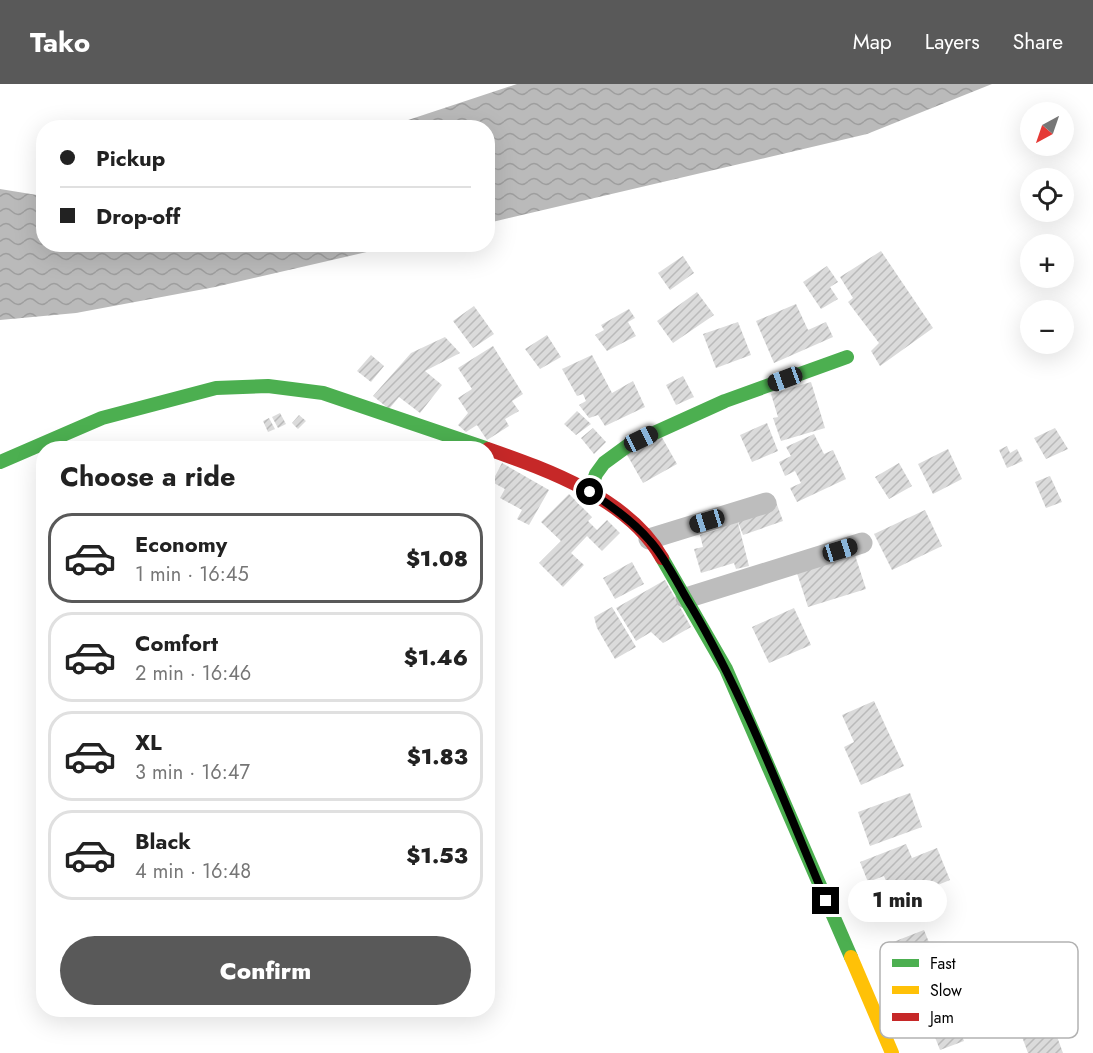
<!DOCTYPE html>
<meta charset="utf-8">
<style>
:root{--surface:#fff;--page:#f2f2f2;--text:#222;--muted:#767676;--line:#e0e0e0;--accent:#595959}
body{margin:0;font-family:Jost,sans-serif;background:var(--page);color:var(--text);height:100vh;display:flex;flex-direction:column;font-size:22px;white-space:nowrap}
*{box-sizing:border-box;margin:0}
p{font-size:20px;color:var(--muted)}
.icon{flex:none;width:33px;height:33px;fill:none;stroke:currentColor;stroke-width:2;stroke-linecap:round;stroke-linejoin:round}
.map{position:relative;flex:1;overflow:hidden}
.details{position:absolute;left:36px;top:357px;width:459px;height:576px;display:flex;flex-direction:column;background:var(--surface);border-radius:24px;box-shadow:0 6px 24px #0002}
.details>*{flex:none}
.guide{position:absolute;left:36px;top:36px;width:459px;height:132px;border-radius:24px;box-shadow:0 6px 24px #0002;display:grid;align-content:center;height:132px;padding:0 24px;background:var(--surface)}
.needle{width:39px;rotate:220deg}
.buttons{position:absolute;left:1020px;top:18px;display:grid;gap:12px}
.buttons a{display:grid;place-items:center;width:54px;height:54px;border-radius:50%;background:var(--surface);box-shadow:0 6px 24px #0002;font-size:30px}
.end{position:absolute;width:27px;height:27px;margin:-14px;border:8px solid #000;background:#fff;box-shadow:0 0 0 3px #fff}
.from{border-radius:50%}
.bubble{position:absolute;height:42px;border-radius:21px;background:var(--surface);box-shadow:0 6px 24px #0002;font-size:20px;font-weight:800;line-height:42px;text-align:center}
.car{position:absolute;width:18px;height:36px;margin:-18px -9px;border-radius:8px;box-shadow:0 0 4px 2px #0007;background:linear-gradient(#222 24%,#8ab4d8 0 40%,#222 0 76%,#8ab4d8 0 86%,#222 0)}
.guide b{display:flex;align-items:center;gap:21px;height:57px;font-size:22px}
.guide b+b{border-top:2px solid var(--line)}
.guide i{width:15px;height:15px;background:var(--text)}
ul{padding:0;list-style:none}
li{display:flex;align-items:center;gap:18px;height:90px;margin:0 12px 9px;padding:0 12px;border:3px solid var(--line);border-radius:24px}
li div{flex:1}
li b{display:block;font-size:22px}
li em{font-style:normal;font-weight:800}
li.current{border-color:var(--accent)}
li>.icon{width:54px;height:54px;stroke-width:1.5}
h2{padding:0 24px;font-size:27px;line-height:72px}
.primary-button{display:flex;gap:12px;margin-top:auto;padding:12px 24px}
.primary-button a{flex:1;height:69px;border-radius:36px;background:var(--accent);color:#fff;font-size:24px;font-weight:800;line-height:69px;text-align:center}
header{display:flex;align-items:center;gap:36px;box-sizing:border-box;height:84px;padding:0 30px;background:var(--accent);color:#fff}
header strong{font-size:28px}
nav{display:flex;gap:33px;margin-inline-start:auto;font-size:21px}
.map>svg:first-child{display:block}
.water{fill:url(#water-waves)}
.building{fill:url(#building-hatch)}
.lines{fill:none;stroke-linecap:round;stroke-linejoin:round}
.street{stroke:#bdbdbd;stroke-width:21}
.fast{stroke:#4caf50;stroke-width:14}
.slow{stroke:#ffc107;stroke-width:14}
.jam{stroke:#c62828;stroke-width:14}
.route{stroke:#000;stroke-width:8}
.key{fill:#fff;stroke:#b2b2b2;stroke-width:1.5}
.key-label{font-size:16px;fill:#000}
</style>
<header>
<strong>Tako</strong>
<nav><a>Map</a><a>Layers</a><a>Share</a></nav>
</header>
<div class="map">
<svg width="1093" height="969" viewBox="0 0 1093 969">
<defs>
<pattern id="water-waves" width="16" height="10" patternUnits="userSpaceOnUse" patternTransform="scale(1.5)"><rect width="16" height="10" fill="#bababa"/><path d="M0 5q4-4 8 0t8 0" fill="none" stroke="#9e9e9e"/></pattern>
<pattern id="building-hatch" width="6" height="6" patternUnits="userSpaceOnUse" patternTransform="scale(1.5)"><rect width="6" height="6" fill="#dbdbdb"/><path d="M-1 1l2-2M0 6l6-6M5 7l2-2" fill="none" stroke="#bababa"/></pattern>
</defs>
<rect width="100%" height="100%" fill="#fff"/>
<path class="water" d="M517 0H992L867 50 488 139V44L387 43Z
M0 105 43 112 44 160 397 161 215 203 76 229 0 236Z"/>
<path class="building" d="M881 167 933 244 880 282 871 267 879 259 848 218 853 214 840 193Z
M683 172 694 189 670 206 658 189Z
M827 182 838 198 830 203 838 215 821 225 803 198Z
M697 208 714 231 673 259 657 237Z
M796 220 808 246 826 238 833 253 774 279 756 237Z
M474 222 494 250 473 264 453 237Z
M629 225 635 234 628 238 636 252 607 267 595 251 604 246 601 241Z
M738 238 751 271 716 284 703 250Z
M547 251 561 273 540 285 525 265Z
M445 253 460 269 425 287 442 301 420 329 399 313 389 325 373 312 411 269Z
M493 262 523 310 512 317 519 327 505 335 509 342 487 356 477 341 466 348 458 341 468 329 458 314 472 305 458 284Z
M371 271 384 282 371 298 357 287Z
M592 271 612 309 633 297 645 323 605 342 598 331 589 334 579 321 586 317 583 310 577 312 562 285Z
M683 292 694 313 676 321 666 301Z
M811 298 825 344 781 357 773 334 778 333 771 310Z
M577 327 591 340 576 351 564 340Z
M280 329 286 340 278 344 272 333Z
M299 331 306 337 298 345 292 339Z
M269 334 275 345 268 348 263 337Z
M767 339 778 367 752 378 740 351Z
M593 344 606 358 594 370 581 354Z
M1055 344 1068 365 1046 375 1034 354Z
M660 350 677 380 643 399 626 369Z
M814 350 824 370 833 366 846 395 797 418 790 404 801 399 795 387 785 392 779 378 791 372 786 363Z
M1007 362 1010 369 1017 365 1023 377 1007 384 999 366Z
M948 365 962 395 933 410 918 380Z
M502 379 549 406 529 441 517 435 522 426 500 414 505 405 492 398Z
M899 379 912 402 889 415 875 393Z
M1050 392 1062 418 1046 424 1035 398Z
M569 410 592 433 588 437 597 446 607 436 620 449 602 467 587 452 571 469 584 481 563 503 539 479 561 457 541 438Z
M776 418 783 437 743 451 737 435 749 482 736 485 734 479 701 489 694 465 703 463 700 451 720 445 717 436 736 432Z
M925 426 942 462 892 486 874 450Z
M854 468 866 505 808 523 796 486Z
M632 478 644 500 615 515 603 494Z
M665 496 691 543 663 559 651 548 636 557 616 524Z
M612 523 636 563 615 575 597 544 594 533Z
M794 524 811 561 769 579 752 543Z
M874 617 904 682 861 701 844 663 854 658 842 631Z
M910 709 922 743 870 762 858 728Z
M906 760 912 774 937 764 950 796 918 809 914 799 890 807 884 792 868 798 860 778Z
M924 846 945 898 913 910 904 889 890 895 883 878 894 874 888 860Z
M954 929 964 957 940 966 929 938Z
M1052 939 1063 969H1028L1021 950Z"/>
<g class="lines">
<path class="street" d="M649 455 766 419
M686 514 862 459"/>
<path class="fast" d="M0 378 102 334 216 304 268 302 323 309 485 364
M590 407 596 390 604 379 630 360 725 317 847 273
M662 474 726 585 851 873"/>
<path class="slow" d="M851 873 892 969"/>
<path class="jam" d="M488 365C548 386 629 415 662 474"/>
</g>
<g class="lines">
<path class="route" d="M590 408C612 422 633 437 650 457 667 476 678 501 691 522 746 615 784 718 826 817"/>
</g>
<rect x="880" y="858" width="198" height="96" rx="9" class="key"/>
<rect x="892" y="875" width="27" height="8" fill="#4caf50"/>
<rect x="892" y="902" width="27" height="8" fill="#ffc107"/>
<rect x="892" y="929" width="27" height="8" fill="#c62828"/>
<g class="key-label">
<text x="930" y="885">Fast</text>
<text x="930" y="912">Slow</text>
<text x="930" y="939">Jam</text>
</g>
</svg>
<div class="buttons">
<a><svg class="needle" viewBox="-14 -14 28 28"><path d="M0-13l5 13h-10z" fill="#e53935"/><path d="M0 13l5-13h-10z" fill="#767676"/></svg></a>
<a><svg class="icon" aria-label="locate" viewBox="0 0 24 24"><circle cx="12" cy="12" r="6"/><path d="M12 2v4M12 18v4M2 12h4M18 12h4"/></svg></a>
<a>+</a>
<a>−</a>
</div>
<i class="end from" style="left:590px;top:408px"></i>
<i class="end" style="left:826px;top:817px"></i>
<div class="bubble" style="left:848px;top:796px;width:99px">1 min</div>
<i class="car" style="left:785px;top:295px;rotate:250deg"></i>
<i class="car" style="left:641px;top:355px;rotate:64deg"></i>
<i class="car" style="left:707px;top:437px;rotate:253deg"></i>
<i class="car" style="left:840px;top:466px;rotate:73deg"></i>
<div class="guide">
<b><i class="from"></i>Pickup</b>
<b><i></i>Drop-off</b>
</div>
<section class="details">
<h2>Choose a ride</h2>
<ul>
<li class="current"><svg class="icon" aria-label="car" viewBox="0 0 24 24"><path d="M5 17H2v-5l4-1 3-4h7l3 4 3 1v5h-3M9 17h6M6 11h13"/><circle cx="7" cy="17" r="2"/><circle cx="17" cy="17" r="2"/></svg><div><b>Economy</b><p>1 min · 16:45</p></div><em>$1.08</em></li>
<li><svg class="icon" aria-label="car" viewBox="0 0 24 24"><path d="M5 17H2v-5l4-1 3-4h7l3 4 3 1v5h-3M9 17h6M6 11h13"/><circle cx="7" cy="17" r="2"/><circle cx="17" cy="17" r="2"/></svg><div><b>Comfort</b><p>2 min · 16:46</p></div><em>$1.46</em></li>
<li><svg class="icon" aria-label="car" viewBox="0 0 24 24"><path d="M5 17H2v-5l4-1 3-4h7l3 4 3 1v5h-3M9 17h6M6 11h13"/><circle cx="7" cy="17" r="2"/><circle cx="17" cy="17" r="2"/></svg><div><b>XL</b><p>3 min · 16:47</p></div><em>$1.83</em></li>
<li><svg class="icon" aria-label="car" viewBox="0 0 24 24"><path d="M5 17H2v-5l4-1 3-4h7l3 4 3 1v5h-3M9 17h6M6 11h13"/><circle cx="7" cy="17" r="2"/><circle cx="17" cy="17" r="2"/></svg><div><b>Black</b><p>4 min · 16:48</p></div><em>$1.53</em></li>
</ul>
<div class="primary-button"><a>Confirm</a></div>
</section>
</div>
